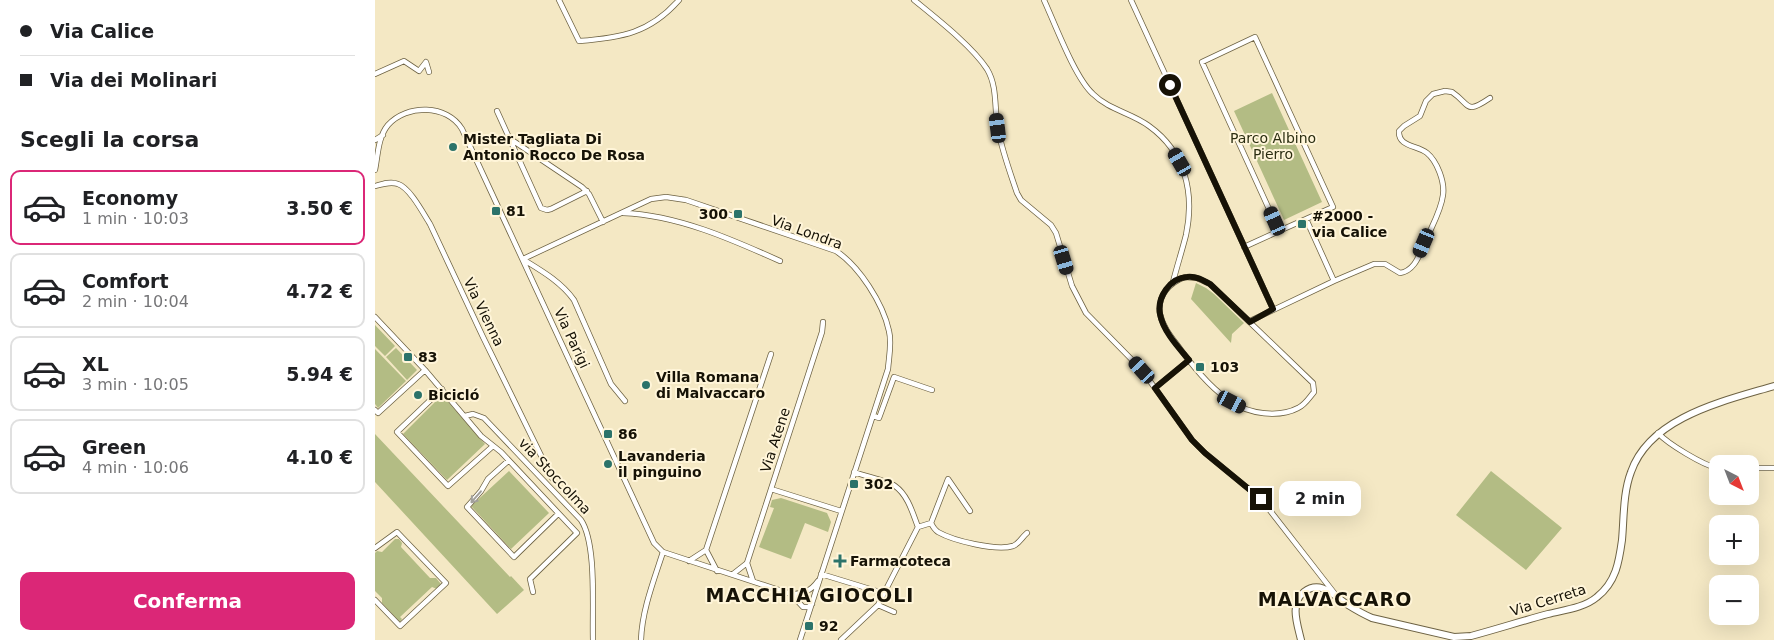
<!DOCTYPE html>
<html lang="it">
<meta charset="utf-8">
<style>
:root{--surface:#fff;--page:#f6f6f6;--text:#202124;--muted:#757577;--line:#e0e0e0;--accent:#db2777}
body{margin:0;font-family:"DejaVu Sans",sans-serif;background:var(--page);color:var(--text);height:100vh;display:flex;flex-direction:column;font-size:19px;white-space:nowrap}
*{box-sizing:border-box;margin:0}
p{font-size:16px;color:var(--muted)}
.icon{flex:none;width:28px;height:28px;fill:none;stroke:currentColor;stroke-width:2;stroke-linecap:round;stroke-linejoin:round}
.map{position:relative;flex:1;overflow:hidden}
.details{display:flex;flex-direction:column;background:var(--surface);width:375px}
.details>*{flex:none}
.hud{display:grid;align-content:center;height:110px;padding:0 20px;background:var(--surface)}
.needle{width:32px;rotate:138deg}
.buttons{position:absolute;left:1334px;top:455px;display:grid;gap:10px}
.buttons a{display:grid;place-items:center;width:50px;height:50px;border-radius:10px;background:var(--surface);box-shadow:0 5px 20px #0002;font-size:25px}
.end{position:absolute;width:22px;height:22px;margin:-11px;border:6px solid #161206;background:#fff;box-shadow:0 0 0 2px #fff}
.from{border-radius:50%}
.bubble{position:absolute;height:35px;border-radius:10px;background:var(--surface);box-shadow:0 5px 20px #0002;font-size:16px;font-weight:800;line-height:35px;text-align:center}
.car{position:absolute;width:15px;height:30px;margin:-15px -8px;border-radius:6px;box-shadow:0 0 4px 1px #0007;background:linear-gradient(#222 24%,#8ab4d8 0 40%,#222 0 76%,#8ab4d8 0 86%,#222 0)}
.hud b{display:flex;align-items:center;gap:18px;height:48px;font-size:19px}
.hud b+b{border-top:1px solid var(--line)}
.hud i{width:12px;height:12px;background:var(--text)}
ul{padding:0;list-style:none}
li{display:flex;align-items:center;gap:15px;height:75px;margin:0 10px 8px;padding:0 10px;border:2px solid var(--line);border-radius:10px}
li div{flex:1}
li b{display:block;font-size:19px}
li em{font-style:normal;font-weight:800}
li.selected{border-color:var(--accent)}
li>.icon{width:45px;height:45px;stroke-width:1.5}
h2{padding:0 20px;font-size:22px;line-height:60px}
.primary-button{display:flex;gap:10px;margin-top:auto;padding:10px 20px}
.primary-button a{flex:1;height:58px;border-radius:10px;background:var(--accent);color:#fff;font-size:20px;font-weight:800;line-height:58px;text-align:center}
main{display:flex;flex:1;min-height:0}
.map>svg:first-child{display:block}
.green{fill:#b3bc84}
.lines{fill:none;stroke-linecap:round;stroke-linejoin:round}
.street-casing{stroke:#6d6243;stroke-width:6}
.secondary-casing{stroke:#6d6243;stroke-width:8}
.street{stroke:#fff;stroke-width:4.5}
.secondary{stroke:#fff;stroke-width:6}
.oneway{stroke:#a2a09b}
.route{stroke:#161206;stroke-width:6}
.poi-dot{fill:#2c736a;stroke:#fff5d9;stroke-width:2}
.labels{text-anchor:middle;stroke-width:4;stroke-linejoin:round;paint-order:stroke}
.park-label{font-size:14px;fill:#2b2e11;stroke:#fff5d9}
.poi-label{font-size:14px;font-weight:bold;fill:#161206;stroke:#fff5d9;text-anchor:start}
.street-label{font-size:14px;fill:#161206;stroke:#fff5d9}
.district-label{font-size:19px;font-weight:bold;letter-spacing:1px;fill:#161206;stroke:#fff5d9}
</style>
<main>
<section class="details">
<div class="hud">
<b><i class="from"></i>Via Calice</b>
<b><i></i>Via dei Molinari</b>
</div>
<h2>Scegli la corsa</h2>
<ul>
<li class="selected"><svg class="icon" aria-label="car" viewBox="0 0 24 24"><path d="M5 17H2v-5l4-1 3-4h7l3 4 3 1v5h-3M9 17h6M6 11h13"/><circle cx="7" cy="17" r="2"/><circle cx="17" cy="17" r="2"/></svg><div><b>Economy</b><p>1 min · 10:03</p></div><em>3.50 €</em></li>
<li><svg class="icon" aria-label="car" viewBox="0 0 24 24"><path d="M5 17H2v-5l4-1 3-4h7l3 4 3 1v5h-3M9 17h6M6 11h13"/><circle cx="7" cy="17" r="2"/><circle cx="17" cy="17" r="2"/></svg><div><b>Comfort</b><p>2 min · 10:04</p></div><em>4.72 €</em></li>
<li><svg class="icon" aria-label="car" viewBox="0 0 24 24"><path d="M5 17H2v-5l4-1 3-4h7l3 4 3 1v5h-3M9 17h6M6 11h13"/><circle cx="7" cy="17" r="2"/><circle cx="17" cy="17" r="2"/></svg><div><b>XL</b><p>3 min · 10:05</p></div><em>5.94 €</em></li>
<li><svg class="icon" aria-label="car" viewBox="0 0 24 24"><path d="M5 17H2v-5l4-1 3-4h7l3 4 3 1v5h-3M9 17h6M6 11h13"/><circle cx="7" cy="17" r="2"/><circle cx="17" cy="17" r="2"/></svg><div><b>Green</b><p>4 min · 10:06</p></div><em>4.10 €</em></li>
</ul>
<div class="primary-button"><a>Conferma</a></div>
</section>
<div class="map">
<svg width="1399" height="640" viewBox="0 0 1399 640">
<rect width="100%" height="100%" fill="#f4e8c4"/>
<path class="green" d="M897 93 947 202 909 220 859 111Z
M821 283 831 288 839 294 869 323 857 334 856 343 816 299Z
M0 325 20 346 10 356 0 346Z
M21 348 42 370 32 380 11 357Z
M0 349 31 381 3 408 0 404Z
M67 395 110 444 72 480 28 434Z
M0 434 135 577 136 576 149 590 122 614 0 482Z
M134 471 174 513 136 549 96 506Z
M1116 471 1187 528 1151 570 1081 515Z
M406 498 452 513 456 522 453 532 430 523 416 559 384 547 399 508 395 507 397 500Z
M20 539H24L27 543 26 547 55 578H61L66 584 62 589 57 587 25 617 27 619 25 622 7 603V598L0 591V553L2 551 7 552Z"/>
<g class="lines">
<g class="street-casing">
<path id="street" d="M184 0 204 41C246 38 275 33 304 0
M539 0C561 18 597 46 612 69 623 87 619 110 623 129 627 151 635 172 642 193L646 200 676 225 681 233 697 286 711 313 767 370 817 440 830 453 886 499 960 594
M669 0C680 24 700 78 718 94 734 110 757 113 774 126 810 152 820 192 811 235 807 251 802 266 798 282
M756 0 898 309
M880 37 958 207 904 231 827 62Z
M0 74 29 61 44 71 51 62 54 72
M122 111 166 208 172 210 176 209 212 191
M134 138 207 187 214 194 228 222
M0 140 8 135
M0 170C3 155 3 137 13 125 32 104 72 104 87 129L279 543 288 552 416 594C428 594 436 591 443 581
M0 186C7 184 16 181 23 184 35 188 48 213 55 224L108 337 177 478
M248 213C302 215 356 239 405 261
M869 247 904 231
M148 259 276 199 291 197 311 200 461 251C484 266 508 303 514 331 517 343 514 356 513 369L425 640
M149 260C167 271 186 282 199 300L236 384 250 401
M810 277 822 278 835 284 938 383 939 392C934 398 930 405 923 408 904 418 874 414 857 402 837 390 820 369 806 350 798 339 788 328 785 314 782 296 794 283 810 277Z
M959 281 999 264H1010L1025 273C1039 271 1044 256 1049 245 1055 229 1066 212 1068 195 1070 182 1062 161 1052 153 1042 145 1023 147 1024 131L1029 126 1045 116 1051 101 1058 94 1070 91 1077 92C1096 105 1090 115 1115 98
M0 317 50 370 106 436 126 452 202 533 155 579 158 592
M875 321 959 281 931 219
M780 388 814 360
M67 389 22 432 73 486 118 446
M0 410 3 413 50 370
M90 416 98 414 109 418 206 520C222 544 217 609 218 640
M498 416 504 418 519 377 557 390
M1283 433C1293 444 1328 465 1342 468
M133 461 113 479 106 491 92 507 139 557 183 514
M1375 468H1399
M479 472C489 476 513 481 520 486 533 495 538 514 543 527
M396 489 466 511
M556 523C558 527 560 530 563 532 579 541 621 551 638 546 644 544 647 537 652 533
M543 527 556 523 573 479 595 511
M0 548 22 532 71 583 25 626 0 600
M331 550 396 354
M331 550 342 571
M314 561 331 550
M372 563 447 332 448 322
M372 563 378 581
M358 574 372 563
M446 574 508 593
M416 594 428 607H433L437 604
M503 605 519 612
M266 640C267 610 279 580 288 552
M466 640 503 605 543 527"/>
</g>
<g class="secondary-casing">
<path id="secondary" d="M926 640C923 626 914 603 929 592 946 579 959 596 973 605 981 610 988 614 997 618L1079 637 1096 636C1122 629 1147 621 1173 614 1189 610 1209 608 1222 597 1241 582 1244 562 1247 540 1249 518 1248 493 1256 472 1275 417 1349 401 1399 386"/>
</g>
<use href="#street" class="street"/>
<use href="#secondary" class="secondary"/>
</g>
<defs><path id="oneway-shaft" d="M-6 0H5M1.5-3L5.5 0L1.5 3" fill="none" stroke-width="1.6" stroke-linecap="round" stroke-linejoin="round" transform="scale(1.25)"/></defs>
<use class="oneway" href="#oneway-shaft" transform="translate(101 497) rotate(131)"/>
<g class="lines">
<path class="route" d="M795 85 898 309 875 322 835 284C828 280 821 276 812 277 795 278 782 297 785 314 788 331 803 347 814 360L780 388 817 440 830 453 886 499"/>
</g>
<g class="poi-dot">
<circle cx="78" cy="147" r="5"/>
<rect x="116" y="206" width="10" height="10" rx="2.5"/>
<rect x="358" y="209" width="10" height="10" rx="2.5"/>
<rect x="922" y="219" width="10" height="10" rx="2.5"/>
<rect x="28" y="352" width="10" height="10" rx="2.5"/>
<rect x="820" y="362" width="10" height="10" rx="2.5"/>
<circle cx="271" cy="385" r="5"/>
<circle cx="43" cy="395" r="5"/>
<rect x="228" y="429" width="10" height="10" rx="2.5"/>
<circle cx="233" cy="464" r="5"/>
<rect x="474" y="479" width="10" height="10" rx="2.5"/>
<path d="M462.5 553.5h5v5h5v5h-5v5h-5v-5h-5v-5h5z"/>
<rect x="429" y="621" width="10" height="10" rx="2.5"/>
</g>
<g class="labels">
<g class="park-label">
<text x="898" y="143">Parco Albino<tspan x="898" dy="16">Pierro</tspan></text>
</g>
<g class="poi-label">
<text x="88" y="144">Mister Tagliata Di<tspan x="88" dy="16">Antonio Rocco De Rosa</tspan></text>
<text x="131" y="216">81</text>
<text x="353" y="219" text-anchor="end">300</text>
<text x="937" y="221">#2000 -<tspan x="937" dy="16">via Calice</tspan></text>
<text x="43" y="362">83</text>
<text x="835" y="372">103</text>
<text x="281" y="382">Villa Romana<tspan x="281" dy="16">di Malvaccaro</tspan></text>
<text x="53" y="400">Bicicló</text>
<text x="243" y="439">86</text>
<text x="243" y="461">Lavanderia<tspan x="243" dy="16">il pinguino</tspan></text>
<text x="489" y="489">302</text>
<text x="475" y="566">Farmacoteca</text>
<text x="444" y="631">92</text>
</g>
<g class="street-label">
<text transform="translate(432 232) rotate(20)" y="5">Via Londra</text>
<text transform="translate(109 312) rotate(64)" y="5">Via Vienna</text>
<text transform="translate(197 338) rotate(65)" y="5">Via Parigi</text>
<text transform="translate(400 440) rotate(-72)" y="5">Via Atene</text>
<text transform="translate(180 476) rotate(47)" y="5">via Stoccolma</text>
<text transform="translate(1173 600) rotate(-17)" y="5">Via Cerreta</text>
</g>
<g class="district-label">
<text x="435" y="602">MACCHIA GIOCOLI</text>
<text x="960" y="606">MALVACCARO</text>
</g>
</g>
</svg>
<div class="buttons">
<a><svg class="needle" viewBox="-14 -14 28 28"><path d="M0-13l5 13h-10z" fill="#e53935"/><path d="M0 13l5-13h-10z" fill="#757577"/></svg></a>
<a>+</a>
<a>−</a>
</div>
<i class="end from" style="left:795px;top:85px"></i>
<i class="end" style="left:886px;top:499px"></i>
<div class="bubble" style="left:904px;top:481px;width:82px">2 min</div>
<i class="car" style="left:623px;top:128px;rotate:353deg"></i>
<i class="car" style="left:805px;top:162px;rotate:330deg"></i>
<i class="car" style="left:900px;top:221px;rotate:336deg"></i>
<i class="car" style="left:1049px;top:243px;rotate:203deg"></i>
<i class="car" style="left:689px;top:260px;rotate:163deg"></i>
<i class="car" style="left:767px;top:370px;rotate:318deg"></i>
<i class="car" style="left:857px;top:402px;rotate:117deg"></i>
</div>
</main>
